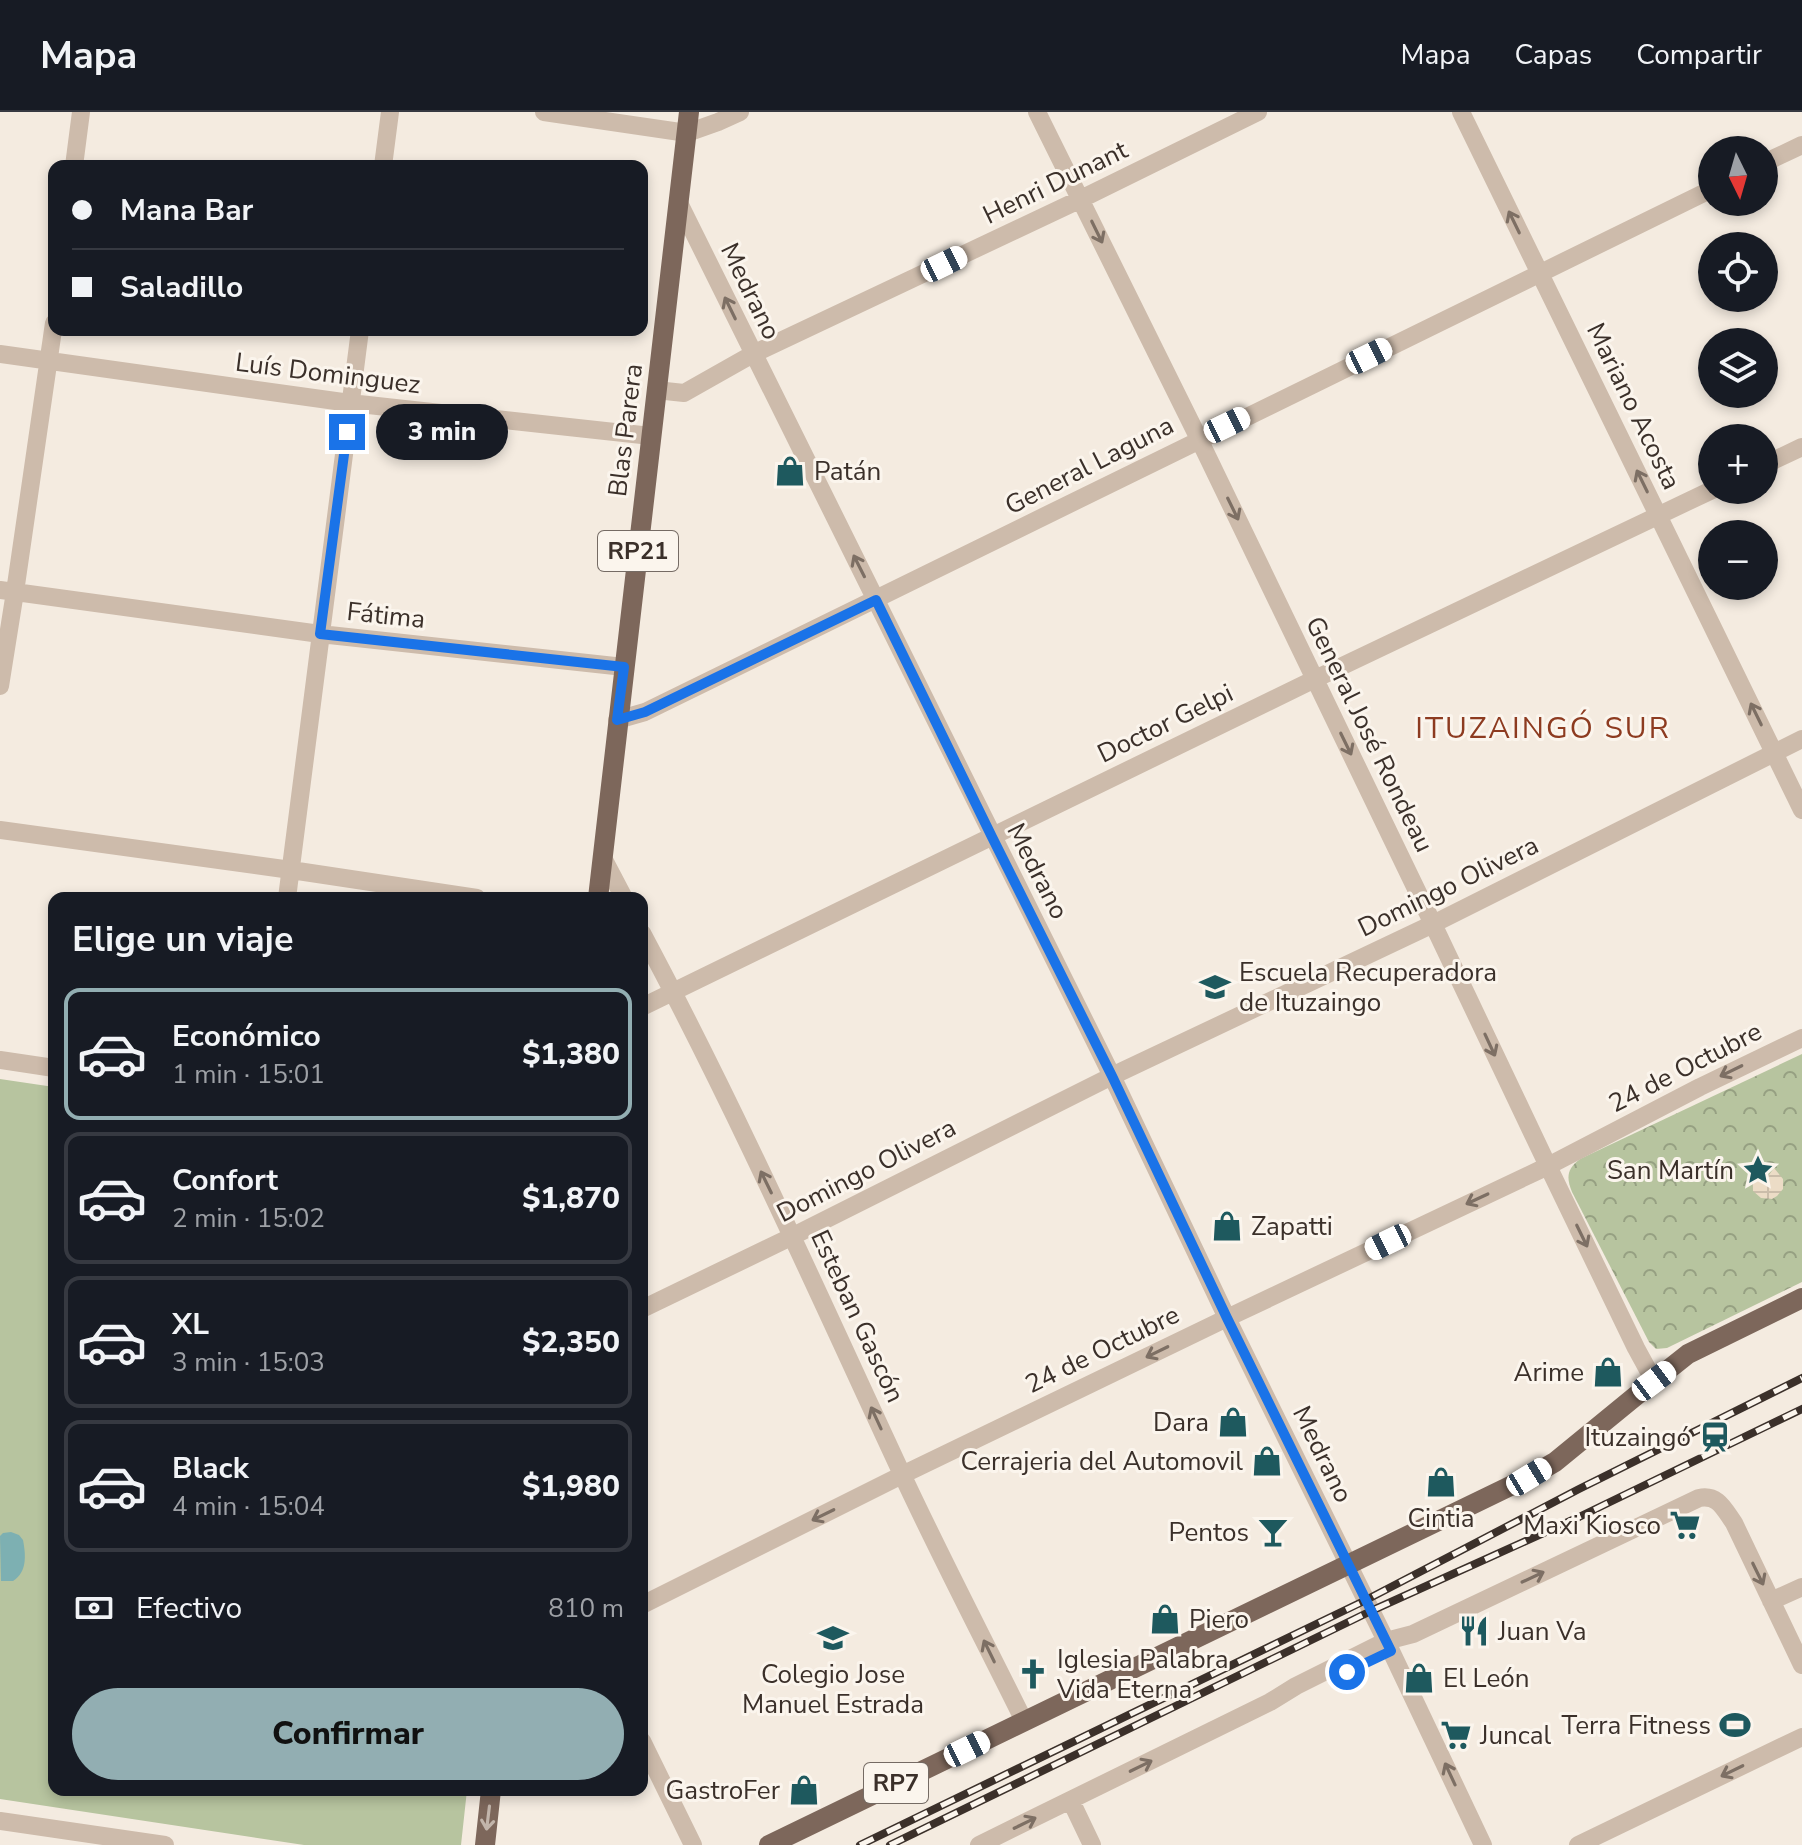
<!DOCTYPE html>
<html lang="es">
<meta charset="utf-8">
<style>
:root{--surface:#171b24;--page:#242831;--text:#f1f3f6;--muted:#9ea1a6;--line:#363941;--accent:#92aeb2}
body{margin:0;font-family:"Nunito Sans",sans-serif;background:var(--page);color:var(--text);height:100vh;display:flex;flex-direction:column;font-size:30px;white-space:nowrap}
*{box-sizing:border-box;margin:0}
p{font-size:26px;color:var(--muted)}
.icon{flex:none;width:44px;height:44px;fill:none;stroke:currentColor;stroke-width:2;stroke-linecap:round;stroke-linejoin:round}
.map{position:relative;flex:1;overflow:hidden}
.sheet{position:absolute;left:48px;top:780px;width:600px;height:904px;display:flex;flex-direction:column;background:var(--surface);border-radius:16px;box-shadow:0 4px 12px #0003}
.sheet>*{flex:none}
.guide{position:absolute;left:48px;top:48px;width:600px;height:176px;border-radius:16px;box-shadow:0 4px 12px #0003;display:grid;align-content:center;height:176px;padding:0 24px;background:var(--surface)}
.needle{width:52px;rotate:175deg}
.buttons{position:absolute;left:1698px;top:24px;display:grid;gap:16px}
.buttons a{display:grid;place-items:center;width:80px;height:80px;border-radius:50%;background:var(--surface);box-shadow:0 4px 12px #0003;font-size:40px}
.end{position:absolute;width:36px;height:36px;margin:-18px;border:10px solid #1a73e8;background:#fff;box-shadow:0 0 0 4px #fff}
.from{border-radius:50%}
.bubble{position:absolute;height:56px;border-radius:28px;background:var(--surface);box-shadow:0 4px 12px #0003;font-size:26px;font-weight:800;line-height:56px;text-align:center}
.car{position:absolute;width:24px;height:48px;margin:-24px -12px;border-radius:10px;box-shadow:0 0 6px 2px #0007;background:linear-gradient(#fff 24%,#345 0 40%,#fff 0 76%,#345 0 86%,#fff 0)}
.guide b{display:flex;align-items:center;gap:28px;height:76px;font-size:30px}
.guide b+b{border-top:2px solid var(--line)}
.guide i{width:20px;height:20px;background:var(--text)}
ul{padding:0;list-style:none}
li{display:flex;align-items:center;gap:24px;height:132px;margin:0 16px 12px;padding:0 8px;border:4px solid var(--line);border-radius:16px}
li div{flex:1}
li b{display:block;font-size:30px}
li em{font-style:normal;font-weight:800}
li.selected{border-color:var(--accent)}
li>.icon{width:72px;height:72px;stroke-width:1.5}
h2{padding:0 24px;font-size:36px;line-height:96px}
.pay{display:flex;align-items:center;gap:20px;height:88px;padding:0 24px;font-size:30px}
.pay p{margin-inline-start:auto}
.primary-button{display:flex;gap:16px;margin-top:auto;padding:16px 24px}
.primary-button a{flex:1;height:92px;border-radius:48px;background:var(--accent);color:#111;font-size:32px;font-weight:800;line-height:92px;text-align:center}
header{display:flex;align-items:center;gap:48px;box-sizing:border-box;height:112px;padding:0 40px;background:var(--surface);border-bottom:2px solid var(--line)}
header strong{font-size:38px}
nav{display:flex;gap:44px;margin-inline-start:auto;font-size:28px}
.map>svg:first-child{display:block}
.park{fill:url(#park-crowns)}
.pitch{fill:#b7c49f}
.plaza{fill:url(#plaza-grid)}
.water{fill:#7db0b2}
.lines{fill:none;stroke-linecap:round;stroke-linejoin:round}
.minor{stroke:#cdbbab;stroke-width:18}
.major{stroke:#7d675b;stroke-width:20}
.rail-casing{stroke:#3b302a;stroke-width:8}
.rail{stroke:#fbf5ed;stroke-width:5;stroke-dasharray:15;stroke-linecap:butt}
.oneway{stroke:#7d6f64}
.oneway2{stroke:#c2b5ab}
.route{stroke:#1a73e8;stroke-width:10}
.labels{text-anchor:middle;stroke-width:6;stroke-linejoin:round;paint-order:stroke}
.shield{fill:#fbf5ed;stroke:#756b64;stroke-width:2}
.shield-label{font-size:24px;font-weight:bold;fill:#3b302a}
.street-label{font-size:26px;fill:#3b302a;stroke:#fbf5ed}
.poi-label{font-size:26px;fill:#3b302a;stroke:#fbf5ed;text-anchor:end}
.quarter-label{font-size:30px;letter-spacing:2px;fill:#8d3b20;stroke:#fbf5ed}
</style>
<header>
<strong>Mapa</strong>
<nav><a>Mapa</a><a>Capas</a><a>Compartir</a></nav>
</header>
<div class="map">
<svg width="1802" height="1733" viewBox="0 0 1802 1733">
<defs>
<pattern id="park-crowns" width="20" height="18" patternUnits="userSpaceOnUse" patternTransform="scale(2)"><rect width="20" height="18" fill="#b7c49f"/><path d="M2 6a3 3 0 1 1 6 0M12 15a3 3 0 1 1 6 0" fill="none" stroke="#96a082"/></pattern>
<pattern id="plaza-grid" width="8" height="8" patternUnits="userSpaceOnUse" patternTransform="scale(2)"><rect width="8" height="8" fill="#ecdcc6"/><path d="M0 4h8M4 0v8" fill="none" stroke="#cbbdaa"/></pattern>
</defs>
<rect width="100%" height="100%" fill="#f4ebe0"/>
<path class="park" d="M1802 942V1170L1667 1236 1656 1237 1649 1230 1572 1080C1566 1065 1567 1057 1580 1047Z"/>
<path class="pitch" d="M0 967 54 975V1678H467L461 1733H304L0 1687Z"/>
<path class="plaza" d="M1774 1056 1783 1067V1077L1777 1084 1772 1087 1761 1086 1753 1079 1752 1068 1759 1067 1769 1063Z"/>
<path class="water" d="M11 1420 19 1423 23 1428C26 1444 27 1460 13 1469H1L0 1424 3 1421Z"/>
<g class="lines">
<path class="minor" d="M544 0 687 21 718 10 740 0
M1037 0 1199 327 1433 812 1548 1054 1636 1236 1654 1269
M1461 0 1802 698
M1764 51 1802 33
M74 54 81 0
M383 54 390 0
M679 91 1112 964 1227 1206 1391 1539 1483 1733
M0 242 350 291 651 324
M656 278 684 281 753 242 1081 87 1258 0
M1764 353 1802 335
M0 478 320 522 624 555
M0 574 15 480 54 211
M617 608 645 600C1001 427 1355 249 1712 77
M0 718 291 758 477 786
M603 746 624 786
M287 786 360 218
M642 821C736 997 817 1179 901 1360 940 1444 983 1526 1024 1609
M642 895 1315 567 1712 378
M0 948 54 956
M642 1197 793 1124 1112 964 1433 812 1802 627
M1771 1489 1802 1475
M642 1493 902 1363 1227 1206 1548 1054 1700 975 1802 926
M642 1629 693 1733
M1071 1689 1092 1733
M0 1709 165 1733
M979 1733 1270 1590 1296 1574 1386 1529 1413 1522 1699 1386C1718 1382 1724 1397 1734 1411L1802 1553
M1578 1733 1802 1625"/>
<path class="major" d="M598 786 689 0
M485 1733 491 1678
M769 1733 1529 1365 1555 1350 1654 1269 1688 1242 1802 1186"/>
<g class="rail-casing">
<path id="rail" d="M860 1733 1366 1488 1579 1377 1802 1266
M890 1733 1371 1499 1579 1405 1802 1297"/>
</g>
<use href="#rail" class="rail"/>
</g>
<defs><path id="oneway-shaft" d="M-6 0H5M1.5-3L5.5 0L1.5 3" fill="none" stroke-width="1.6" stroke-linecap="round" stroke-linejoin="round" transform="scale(2)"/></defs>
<g class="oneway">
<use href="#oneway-shaft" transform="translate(1514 110) rotate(-116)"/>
<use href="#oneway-shaft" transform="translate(1097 120) rotate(64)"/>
<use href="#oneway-shaft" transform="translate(730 196) rotate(-116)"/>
<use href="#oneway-shaft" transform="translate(1642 369) rotate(-116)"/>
<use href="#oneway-shaft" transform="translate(1233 397) rotate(64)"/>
<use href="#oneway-shaft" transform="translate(859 454) rotate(-117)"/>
<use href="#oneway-shaft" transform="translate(1756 602) rotate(-116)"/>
<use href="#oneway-shaft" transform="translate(1346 632) rotate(64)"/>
<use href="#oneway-shaft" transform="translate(1490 933) rotate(65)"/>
<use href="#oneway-shaft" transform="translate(1731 959) rotate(154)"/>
<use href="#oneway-shaft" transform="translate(766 1070) rotate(-116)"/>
<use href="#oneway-shaft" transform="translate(1477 1087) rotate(155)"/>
<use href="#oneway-shaft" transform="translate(1582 1124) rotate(64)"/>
<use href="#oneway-shaft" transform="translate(1157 1240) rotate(154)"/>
<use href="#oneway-shaft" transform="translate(876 1306) rotate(-115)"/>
<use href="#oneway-shaft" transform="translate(823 1403) rotate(154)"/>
<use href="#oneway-shaft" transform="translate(1758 1462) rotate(64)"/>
<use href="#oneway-shaft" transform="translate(1533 1465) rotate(-25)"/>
<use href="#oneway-shaft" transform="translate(989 1539) rotate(-116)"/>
<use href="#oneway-shaft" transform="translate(1141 1654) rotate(-26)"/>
<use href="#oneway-shaft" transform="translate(1732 1659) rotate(154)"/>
<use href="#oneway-shaft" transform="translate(1450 1662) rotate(-115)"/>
<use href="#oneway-shaft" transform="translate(1025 1711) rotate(-26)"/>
</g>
<use class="oneway2" href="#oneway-shaft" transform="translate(488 1706) rotate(97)"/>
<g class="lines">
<path class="route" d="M347 320 320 522 624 555 617 608 645 600 876 488 992 725 1112 964 1227 1206 1391 1539 1347 1560"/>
</g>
<defs>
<g id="shop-bare" transform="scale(2.4)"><path d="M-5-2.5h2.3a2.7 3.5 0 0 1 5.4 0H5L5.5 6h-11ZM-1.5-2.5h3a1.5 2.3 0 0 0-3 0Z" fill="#1e595e" stroke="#fbf5ed" stroke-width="2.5" paint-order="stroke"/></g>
<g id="school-bare" transform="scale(2.4)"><path d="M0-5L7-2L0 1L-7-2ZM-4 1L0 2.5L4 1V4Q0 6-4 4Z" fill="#1e595e" stroke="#fbf5ed" stroke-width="2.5" paint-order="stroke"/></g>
<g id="sight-bare" transform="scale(2.4)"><path d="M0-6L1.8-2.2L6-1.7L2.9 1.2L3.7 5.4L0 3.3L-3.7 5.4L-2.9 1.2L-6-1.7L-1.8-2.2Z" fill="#1e595e" stroke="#fbf5ed" stroke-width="2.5" paint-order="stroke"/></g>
<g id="station-bare" transform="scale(2.4)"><path d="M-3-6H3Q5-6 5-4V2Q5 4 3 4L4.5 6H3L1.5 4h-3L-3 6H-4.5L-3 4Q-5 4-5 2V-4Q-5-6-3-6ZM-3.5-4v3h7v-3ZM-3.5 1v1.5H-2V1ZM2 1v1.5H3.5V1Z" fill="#1e595e" stroke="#fbf5ed" stroke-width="2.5" paint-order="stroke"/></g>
<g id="supermarket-bare" transform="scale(2.4)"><path d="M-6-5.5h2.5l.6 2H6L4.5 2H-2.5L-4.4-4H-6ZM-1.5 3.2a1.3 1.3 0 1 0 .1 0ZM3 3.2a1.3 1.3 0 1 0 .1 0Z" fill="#1e595e" stroke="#fbf5ed" stroke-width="2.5" paint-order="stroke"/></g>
<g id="bar-bare" transform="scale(2.4)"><path d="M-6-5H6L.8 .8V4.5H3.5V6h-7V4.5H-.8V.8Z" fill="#1e595e" stroke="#fbf5ed" stroke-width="2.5" paint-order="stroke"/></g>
<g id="restaurant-bare" transform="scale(2.4)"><path d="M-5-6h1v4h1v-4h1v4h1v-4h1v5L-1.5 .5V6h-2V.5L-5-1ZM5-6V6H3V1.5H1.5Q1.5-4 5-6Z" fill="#1e595e" stroke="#fbf5ed" stroke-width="2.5" paint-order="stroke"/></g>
<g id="church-bare" transform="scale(2.4)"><path d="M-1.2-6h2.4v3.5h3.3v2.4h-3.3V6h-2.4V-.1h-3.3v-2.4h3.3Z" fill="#1e595e" stroke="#fbf5ed" stroke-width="2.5" paint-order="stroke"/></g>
<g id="stadium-bare" transform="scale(2.4)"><path d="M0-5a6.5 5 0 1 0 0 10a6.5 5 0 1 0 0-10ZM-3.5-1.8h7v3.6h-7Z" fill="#1e595e" stroke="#fbf5ed" stroke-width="2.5" paint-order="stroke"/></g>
</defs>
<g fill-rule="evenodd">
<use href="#shop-bare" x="790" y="359"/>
<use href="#school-bare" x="1215" y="875"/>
<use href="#sight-bare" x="1758" y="1058"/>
<use href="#shop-bare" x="1227" y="1114"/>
<use href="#shop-bare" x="1608" y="1260"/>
<use href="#shop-bare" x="1233" y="1310"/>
<use href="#station-bare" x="1715" y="1325"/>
<use href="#shop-bare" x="1267" y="1349"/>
<use href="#shop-bare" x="1441" y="1370"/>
<use href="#supermarket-bare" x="1685" y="1413"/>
<use href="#bar-bare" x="1273" y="1420"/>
<use href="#shop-bare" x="1165" y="1507"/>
<use href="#restaurant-bare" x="1474" y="1519"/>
<use href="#school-bare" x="833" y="1526"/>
<use href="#church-bare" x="1033" y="1562"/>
<use href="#shop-bare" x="1419" y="1566"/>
<use href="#stadium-bare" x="1735" y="1613"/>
<use href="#supermarket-bare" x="1456" y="1623"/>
<use href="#shop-bare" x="804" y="1678"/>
</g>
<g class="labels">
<g class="shield">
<rect x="598" y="419" width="80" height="40" rx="6"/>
<rect x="864" y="1651" width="64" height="40" rx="6"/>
</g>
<g class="shield-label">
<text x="638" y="447">RP21</text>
<text x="896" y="1679">RP7</text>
</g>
<g class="street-label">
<text transform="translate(1055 70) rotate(-26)" y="9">Henri Dunant</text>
<text transform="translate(751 179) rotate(64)" y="9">Medrano</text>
<text transform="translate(328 261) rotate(7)" y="9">Luís Dominguez</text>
<text transform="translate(1634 294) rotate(64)" y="9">Mariano Acosta</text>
<text transform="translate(625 318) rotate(-83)" y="9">Blas Parera</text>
<text transform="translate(1089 353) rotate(-27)" y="9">General Laguna</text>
<text transform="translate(386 503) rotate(6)" y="9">Fátima</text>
<text transform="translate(1165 611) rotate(-26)" y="9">Doctor Gelpi</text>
<text transform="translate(1370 622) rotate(64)" y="9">General José Rondeau</text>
<text transform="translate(1038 759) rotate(63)" y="9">Medrano</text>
<text transform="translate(1448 774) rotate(-26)" y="9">Domingo Olivera</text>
<text transform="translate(1685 955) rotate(-27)" y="9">24 de Octubre</text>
<text transform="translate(866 1058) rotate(-27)" y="9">Domingo Olivera</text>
<text transform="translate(858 1204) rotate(65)" y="9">Esteban Gascón</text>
<text transform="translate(1102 1237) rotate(-26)" y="9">24 de Octubre</text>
<text transform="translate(1323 1342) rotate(64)" y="9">Medrano</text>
</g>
<g class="poi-label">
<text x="814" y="368" text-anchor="start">Patán</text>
<text x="1239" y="869" text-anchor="start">Escuela Recuperadora<tspan x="1239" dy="30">de Ituzaingo</tspan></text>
<text x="1734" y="1067">San Martín</text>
<text x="1251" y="1123" text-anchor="start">Zapatti</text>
<text x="1584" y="1269">Arime</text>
<text x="1209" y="1319">Dara</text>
<text x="1691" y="1334">Ituzaingó</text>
<text x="1243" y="1358">Cerrajeria del Automovil</text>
<text x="1441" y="1415" text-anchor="middle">Cintia</text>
<text x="1661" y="1422">Maxi Kiosco</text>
<text x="1249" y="1429">Pentos</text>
<text x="1189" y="1516" text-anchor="start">Piero</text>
<text x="1498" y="1528" text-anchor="start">Juan Va</text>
<text x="1057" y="1556" text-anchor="start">Iglesia Palabra<tspan x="1057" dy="30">Vida Eterna</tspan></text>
<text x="833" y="1571" text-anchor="middle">Colegio Jose<tspan x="833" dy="30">Manuel Estrada</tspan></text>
<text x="1443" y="1575" text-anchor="start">El León</text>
<text x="1711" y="1622">Terra Fitness</text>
<text x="1480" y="1632" text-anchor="start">Juncal</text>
<text x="780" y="1687">GastroFer</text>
</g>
<g class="quarter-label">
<text x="1543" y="626">ITUZAINGÓ SUR</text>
</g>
</g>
</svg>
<div class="buttons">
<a><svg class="needle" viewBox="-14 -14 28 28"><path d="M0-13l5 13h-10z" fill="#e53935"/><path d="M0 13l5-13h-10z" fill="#9ea1a6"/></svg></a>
<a><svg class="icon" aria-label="locate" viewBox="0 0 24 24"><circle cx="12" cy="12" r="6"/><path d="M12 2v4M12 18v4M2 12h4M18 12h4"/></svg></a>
<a><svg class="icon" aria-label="layers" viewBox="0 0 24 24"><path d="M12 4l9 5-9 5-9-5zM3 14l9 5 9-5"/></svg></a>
<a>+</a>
<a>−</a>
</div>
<i class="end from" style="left:1347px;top:1560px"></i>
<i class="end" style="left:347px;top:320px"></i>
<div class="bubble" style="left:376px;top:292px;width:132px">3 min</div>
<i class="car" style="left:944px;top:152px;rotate:64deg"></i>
<i class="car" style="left:1369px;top:244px;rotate:64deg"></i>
<i class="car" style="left:1227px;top:313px;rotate:64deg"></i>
<i class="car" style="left:1388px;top:1130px;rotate:244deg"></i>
<i class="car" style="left:1654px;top:1269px;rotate:53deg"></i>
<i class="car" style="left:1529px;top:1365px;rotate:59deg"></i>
<i class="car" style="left:967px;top:1637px;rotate:64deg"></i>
<div class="guide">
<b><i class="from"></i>Mana Bar</b>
<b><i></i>Saladillo</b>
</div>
<section class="sheet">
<h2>Elige un viaje</h2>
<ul>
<li class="selected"><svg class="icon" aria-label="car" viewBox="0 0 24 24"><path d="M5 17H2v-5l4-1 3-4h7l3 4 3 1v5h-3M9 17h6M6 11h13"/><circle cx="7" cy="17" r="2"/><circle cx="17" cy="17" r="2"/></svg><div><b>Económico</b><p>1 min · 15:01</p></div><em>$1,380</em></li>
<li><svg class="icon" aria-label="car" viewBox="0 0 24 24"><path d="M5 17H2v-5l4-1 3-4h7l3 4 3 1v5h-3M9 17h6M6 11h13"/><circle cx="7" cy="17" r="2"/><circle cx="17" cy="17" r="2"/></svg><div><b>Confort</b><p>2 min · 15:02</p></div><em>$1,870</em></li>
<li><svg class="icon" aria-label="car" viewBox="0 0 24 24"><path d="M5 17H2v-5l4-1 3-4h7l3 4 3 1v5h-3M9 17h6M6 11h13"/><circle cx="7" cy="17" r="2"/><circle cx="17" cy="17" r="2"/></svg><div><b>XL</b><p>3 min · 15:03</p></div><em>$2,350</em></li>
<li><svg class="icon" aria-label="car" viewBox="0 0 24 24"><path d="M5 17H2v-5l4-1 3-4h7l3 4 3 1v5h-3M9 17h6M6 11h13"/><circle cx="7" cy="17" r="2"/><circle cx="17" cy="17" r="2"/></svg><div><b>Black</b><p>4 min · 15:04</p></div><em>$1,980</em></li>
</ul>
<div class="pay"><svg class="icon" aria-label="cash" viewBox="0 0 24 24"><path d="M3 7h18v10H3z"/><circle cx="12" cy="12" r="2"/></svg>Efectivo<p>810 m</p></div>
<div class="primary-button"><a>Confirmar</a></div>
</section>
</div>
